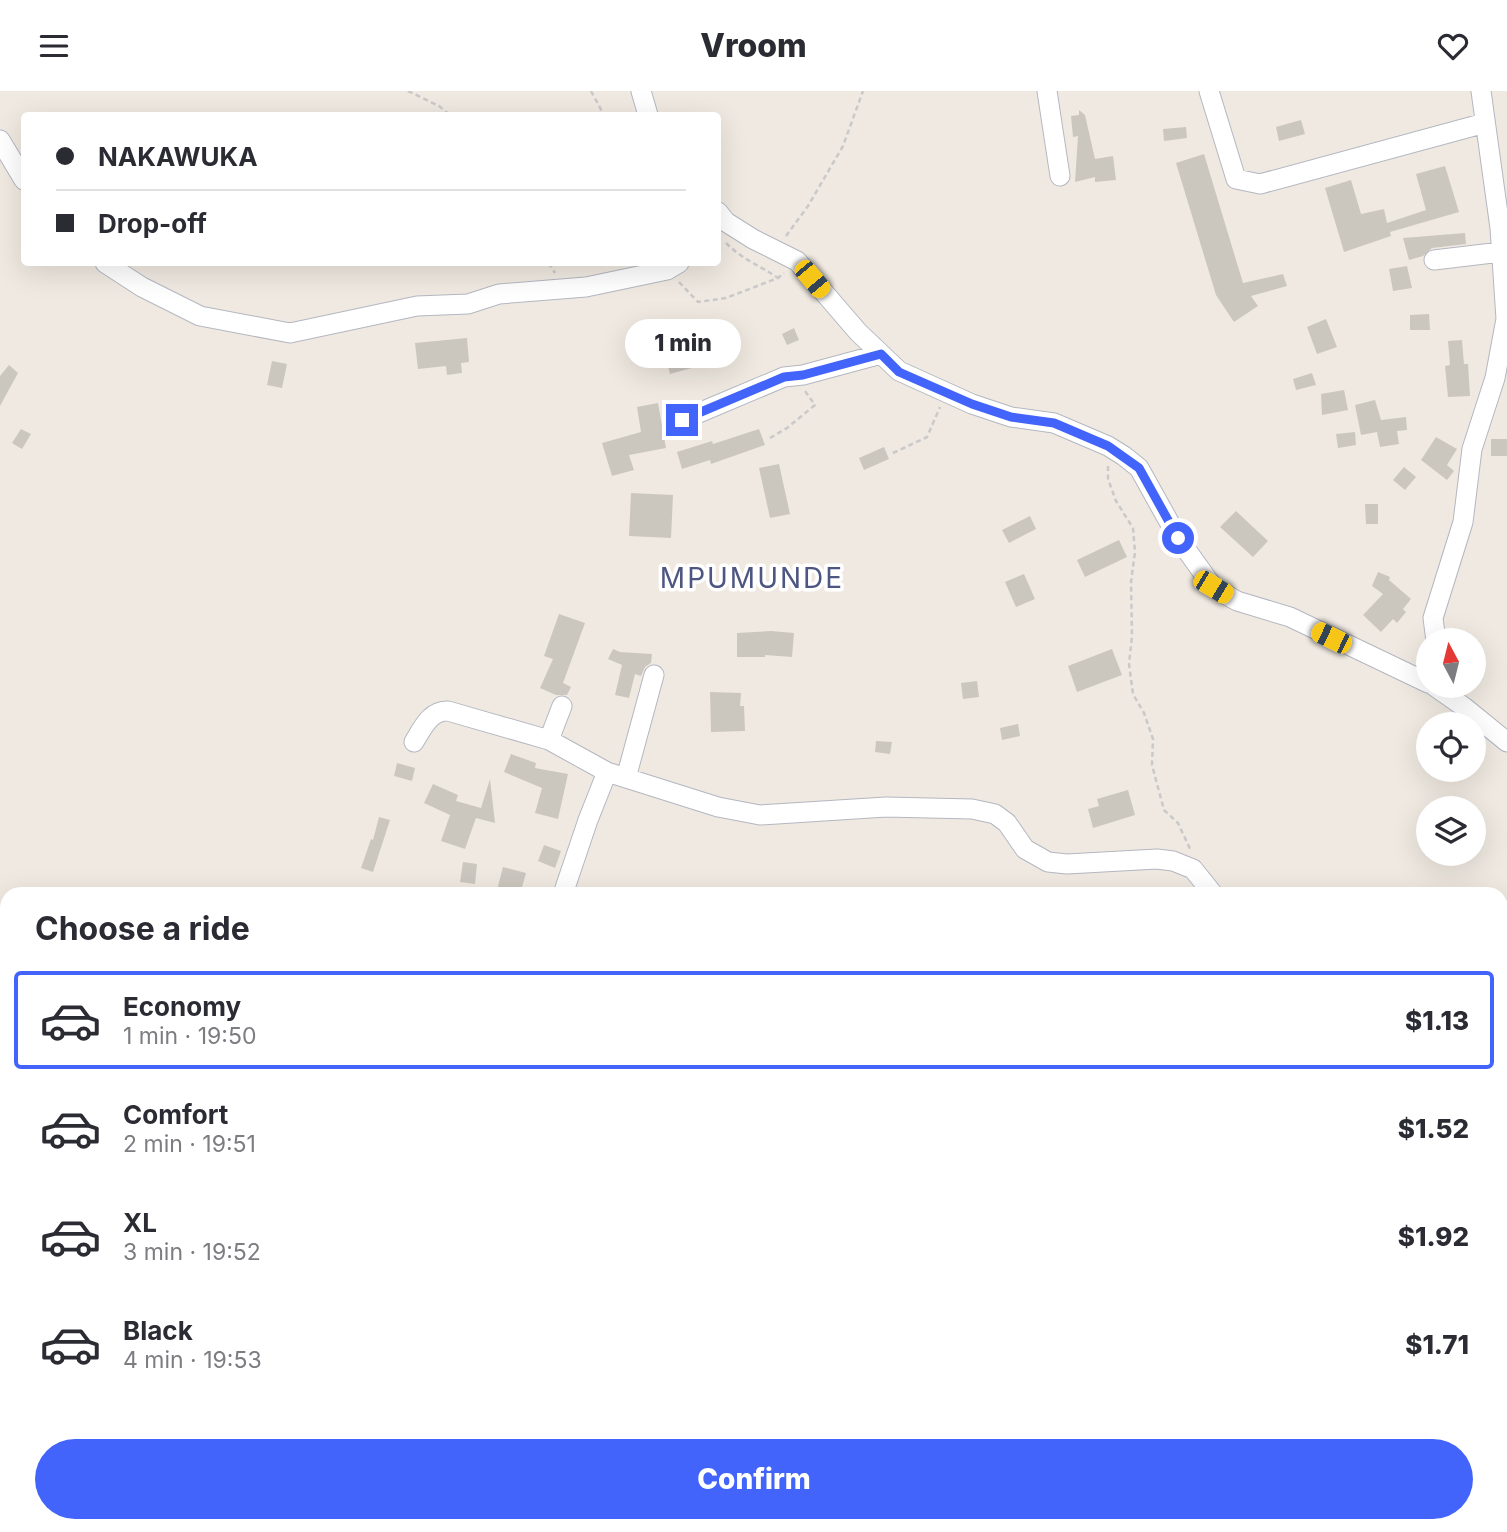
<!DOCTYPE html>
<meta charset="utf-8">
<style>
:root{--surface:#fff;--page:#f7f7f7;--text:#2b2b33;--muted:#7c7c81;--line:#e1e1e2;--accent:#4264fb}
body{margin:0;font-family:Inter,sans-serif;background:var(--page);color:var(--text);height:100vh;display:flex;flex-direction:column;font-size:26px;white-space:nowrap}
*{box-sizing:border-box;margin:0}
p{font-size:23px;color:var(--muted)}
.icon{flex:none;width:38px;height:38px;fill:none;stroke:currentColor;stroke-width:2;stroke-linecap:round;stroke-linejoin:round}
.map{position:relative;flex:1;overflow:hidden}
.drawer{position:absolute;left:0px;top:796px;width:1508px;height:646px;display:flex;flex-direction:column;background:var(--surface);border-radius:21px 21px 0 0;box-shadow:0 7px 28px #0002}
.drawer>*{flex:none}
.guide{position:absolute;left:21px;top:21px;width:700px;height:154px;border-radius:7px;box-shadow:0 7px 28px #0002;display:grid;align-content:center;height:154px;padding:0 35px;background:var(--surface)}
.needle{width:46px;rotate:353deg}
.controls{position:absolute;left:1416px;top:537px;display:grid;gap:14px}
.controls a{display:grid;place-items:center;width:70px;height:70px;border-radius:50%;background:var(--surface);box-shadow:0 7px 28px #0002;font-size:35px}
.end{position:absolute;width:32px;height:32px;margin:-16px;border:9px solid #4264fb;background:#fff;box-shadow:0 0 0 4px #fff}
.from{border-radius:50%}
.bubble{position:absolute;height:49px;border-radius:24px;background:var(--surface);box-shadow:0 7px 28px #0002;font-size:23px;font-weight:800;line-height:49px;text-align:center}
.car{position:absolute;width:21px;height:42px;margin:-21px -10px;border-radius:9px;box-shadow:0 0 5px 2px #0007;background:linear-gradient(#f5c518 24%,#345 0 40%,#f5c518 0 76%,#345 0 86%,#f5c518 0)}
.guide b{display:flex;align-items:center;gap:24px;height:66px;font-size:26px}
.guide b+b{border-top:2px solid var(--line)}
.guide i{width:18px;height:18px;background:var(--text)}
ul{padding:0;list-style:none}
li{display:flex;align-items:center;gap:21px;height:98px;margin:0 14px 10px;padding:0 21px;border:4px solid transparent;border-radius:7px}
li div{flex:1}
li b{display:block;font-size:26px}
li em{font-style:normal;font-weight:800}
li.selected{border-color:var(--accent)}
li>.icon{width:63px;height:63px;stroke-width:1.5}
h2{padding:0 35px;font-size:32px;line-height:84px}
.cta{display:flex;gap:14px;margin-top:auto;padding:14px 35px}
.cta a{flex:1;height:80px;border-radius:42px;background:var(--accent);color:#fff;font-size:28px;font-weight:800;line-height:80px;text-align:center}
header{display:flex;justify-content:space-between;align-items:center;height:91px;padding:0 35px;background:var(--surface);font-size:32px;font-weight:800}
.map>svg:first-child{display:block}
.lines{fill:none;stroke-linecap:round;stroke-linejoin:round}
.stream{stroke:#75cff0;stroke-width:4.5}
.building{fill:#cbc7bf}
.minor-casing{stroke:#b4b7c1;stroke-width:21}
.path{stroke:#c9c9c9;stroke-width:2.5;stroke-dasharray:5 3.5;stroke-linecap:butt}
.minor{stroke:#fff;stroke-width:19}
.route{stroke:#4264fb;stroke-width:9}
.labels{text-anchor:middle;stroke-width:7;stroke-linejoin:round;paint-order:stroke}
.quarter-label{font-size:28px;letter-spacing:2px;fill:#4d5680;stroke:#fff}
</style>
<header><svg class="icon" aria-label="menu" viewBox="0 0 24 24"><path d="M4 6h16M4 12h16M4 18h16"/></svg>Vroom<svg class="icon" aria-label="heart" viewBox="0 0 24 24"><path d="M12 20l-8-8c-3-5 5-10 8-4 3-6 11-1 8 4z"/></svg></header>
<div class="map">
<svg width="1507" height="1441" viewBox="0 0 1507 1441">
<rect width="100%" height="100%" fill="#efe9e1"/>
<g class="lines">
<path class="stream" d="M1507 1441V1440"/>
</g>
<path class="building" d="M1079 19 1085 24 1095 68 1113 65 1116 89 1095 91V86L1075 91 1078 45 1073 46 1071 25 1079 24Z
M1301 29 1305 43 1279 50 1276 36Z
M1186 36 1187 47 1164 50 1163 38Z
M1204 63 1243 192 1283 183 1287 195 1251 205 1258 215 1234 231 1216 204 1176 72Z
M1445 75 1459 121 1390 141 1391 145 1344 161 1325 97 1351 89 1361 123 1384 118 1387 132 1426 119 1416 83Z
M1465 142 1466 153 1432 157 1423 165 1409 169 1403 147Z
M1407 175 1412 197 1393 200 1389 178Z
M1429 223 1430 239H1410V224Z
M1326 228 1337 256 1317 263 1307 236Z
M794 237 799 249 787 254 782 243Z
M467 247 469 271 461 272 462 282 447 284 446 275 418 278 415 252Z
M726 247 731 266 670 283 665 264Z
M1462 249 1464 273H1468L1470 305 1448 306 1445 275 1450 274 1448 250Z
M272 270 287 273 282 297 267 294Z
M9 274 18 282 0 315V285Z
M1312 282 1316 294 1296 299 1293 288Z
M1344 299 1348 319 1322 324 1321 303Z
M1375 309 1381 329 1406 326 1407 339 1397 340 1399 353 1380 356 1377 341 1361 344 1355 314Z
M658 312 666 357 629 364 634 379 612 385 602 352 641 341 637 316Z
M21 338 31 343 22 358 12 352Z
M759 338 765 354 711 373 710 369 682 378 677 361 712 350 713 353Z
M1355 341 1356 354 1338 357 1336 343Z
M1436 346 1457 358 1447 374 1454 380 1447 389 1421 369Z
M1491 348H1507V365H1491Z
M884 356 889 368 864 379 859 367Z
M779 373 790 423 770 427 759 377Z
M1404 376 1416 386 1405 399 1393 389Z
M631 402 673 404 671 447 629 445Z
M1365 413H1378V433H1366Z
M1236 420 1268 450 1253 466 1220 436Z
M1030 425 1036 438 1009 452 1002 439Z
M1119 449 1127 466 1085 486 1077 469Z
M1378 481 1390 486 1389 489 1411 508 1403 518 1406 521 1397 532 1393 528 1381 541 1363 524 1383 503 1372 495Z
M1024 483 1035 508 1016 516 1005 491Z
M559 523 585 532 563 592 571 596 567 604H556L540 597 553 568 544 565Z
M771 540 794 542 792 566 765 564V566H737V542Z
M613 558 620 561 652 563 651 572 645 576 641 585 635 583 629 607 615 604 622 574 608 568Z
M1112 558 1122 584 1077 601 1068 575Z
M977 590 979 606 963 608 961 592Z
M710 601 741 602 740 615H744L745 640 711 641Z
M1018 633 1020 645 1002 649 1000 637Z
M876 650 892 651 890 663 875 661Z
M511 663 536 672 535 677 568 683 558 728 535 722 542 697 504 681Z
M397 672 415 677 412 690 394 685Z
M490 688 495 732 476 727 465 758 441 750 450 724 424 712 433 693 458 704 456 710 481 717Z
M1128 699 1135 724 1093 737 1088 718 1099 715 1097 708Z
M379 726 390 729 373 781 361 777 371 748 373 749Z
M544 754 561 760 555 777 538 770Z
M463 771 477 773 475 793 460 791Z
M503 776 526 782 520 803H496Z"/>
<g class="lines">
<g class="minor-casing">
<path id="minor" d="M641 0 648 24
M1047 0 1060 85
M1209 0 1236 88 1260 93 1485 32
M0 49 24 89
M718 121 726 131 753 148 797 170 858 241 899 280 972 313 1011 326 1054 332 1108 355 1124 365 1139 377 1178 447 1213 496 1237 510 1290 526 1428 592
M1434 169 1501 161
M105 172 142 196 200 225 290 242 417 215 468 213 499 203 586 196 667 179 679 172
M682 329 784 286 803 284 881 263
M1436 550 1433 527 1463 431 1472 358 1495 287 1506 228 1500 137 1481 0
M1434 595 1464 616 1507 651
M549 649 562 615
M414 651C422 638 430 619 448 620L549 649 607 681 718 716 760 724 886 716 972 718 995 723 1007 732 1025 758 1048 771 1067 773 1157 768 1173 770 1193 778 1213 803
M626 687 654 584
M563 803 588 729 607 681
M1502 1186 1507 1188
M0 1296 7 1298
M1502 1425 1507 1422
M527 1435 546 1441
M1490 1441 1492 1435"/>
</g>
<path class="path" d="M408 0 439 15 450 24
M591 0 604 24
M786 145 808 115 843 55 863 0
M726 152C743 169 759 174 778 187
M549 172 555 182
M679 191 698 211 726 207 778 187 784 182
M770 347 787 337 815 314 805 300
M893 362 927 346 940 316
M1108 375V388L1116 410 1133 437 1135 461 1131 491 1132 545 1129 573 1133 603 1144 622 1153 648 1152 674 1164 719 1178 732 1191 760
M1502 1231 1507 1235
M1502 1331 1507 1328
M1502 1378 1507 1379
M1247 1441 1250 1435"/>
<use href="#minor" class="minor"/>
</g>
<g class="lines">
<path class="route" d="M682 329 784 286 803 284 881 263 899 281 972 313 1011 326 1054 332 1108 355 1139 377 1178 447"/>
</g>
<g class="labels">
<g class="quarter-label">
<text x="752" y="497">MPUMUNDE</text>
</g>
</g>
</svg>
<div class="controls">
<a><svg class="needle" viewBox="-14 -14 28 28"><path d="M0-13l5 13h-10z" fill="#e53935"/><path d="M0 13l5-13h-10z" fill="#7c7c81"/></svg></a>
<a><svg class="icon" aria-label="locate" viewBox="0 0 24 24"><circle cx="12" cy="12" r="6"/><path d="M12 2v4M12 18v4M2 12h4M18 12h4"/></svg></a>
<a><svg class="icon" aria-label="layers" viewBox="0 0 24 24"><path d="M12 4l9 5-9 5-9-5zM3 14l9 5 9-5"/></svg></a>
</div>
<i class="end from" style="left:1178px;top:447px"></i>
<i class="end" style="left:682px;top:329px"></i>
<div class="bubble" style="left:625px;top:228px;width:116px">1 min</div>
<i class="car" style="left:812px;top:188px;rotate:140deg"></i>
<i class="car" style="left:1213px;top:496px;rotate:121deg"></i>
<i class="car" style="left:1331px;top:547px;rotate:296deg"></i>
<div class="guide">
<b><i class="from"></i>NAKAWUKA</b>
<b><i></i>Drop-off</b>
</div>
<section class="drawer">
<h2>Choose a ride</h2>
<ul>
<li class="selected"><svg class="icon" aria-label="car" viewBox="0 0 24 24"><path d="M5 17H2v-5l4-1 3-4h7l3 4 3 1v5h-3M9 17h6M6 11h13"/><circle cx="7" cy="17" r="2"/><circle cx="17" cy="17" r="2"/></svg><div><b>Economy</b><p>1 min · 19:50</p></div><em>$1.13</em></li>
<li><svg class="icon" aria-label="car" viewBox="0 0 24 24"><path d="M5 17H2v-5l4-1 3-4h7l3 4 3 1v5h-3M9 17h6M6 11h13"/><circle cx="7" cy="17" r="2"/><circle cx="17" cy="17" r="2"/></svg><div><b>Comfort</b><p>2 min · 19:51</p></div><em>$1.52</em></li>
<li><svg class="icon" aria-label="car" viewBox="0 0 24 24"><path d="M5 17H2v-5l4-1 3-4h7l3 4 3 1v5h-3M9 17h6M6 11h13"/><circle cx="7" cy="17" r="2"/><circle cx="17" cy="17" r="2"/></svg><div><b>XL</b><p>3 min · 19:52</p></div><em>$1.92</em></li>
<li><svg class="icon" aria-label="car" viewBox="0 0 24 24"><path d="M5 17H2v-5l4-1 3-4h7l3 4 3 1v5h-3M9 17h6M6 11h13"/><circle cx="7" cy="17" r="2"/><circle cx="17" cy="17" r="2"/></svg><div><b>Black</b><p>4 min · 19:53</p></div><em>$1.71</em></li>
</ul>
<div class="cta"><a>Confirm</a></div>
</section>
</div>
